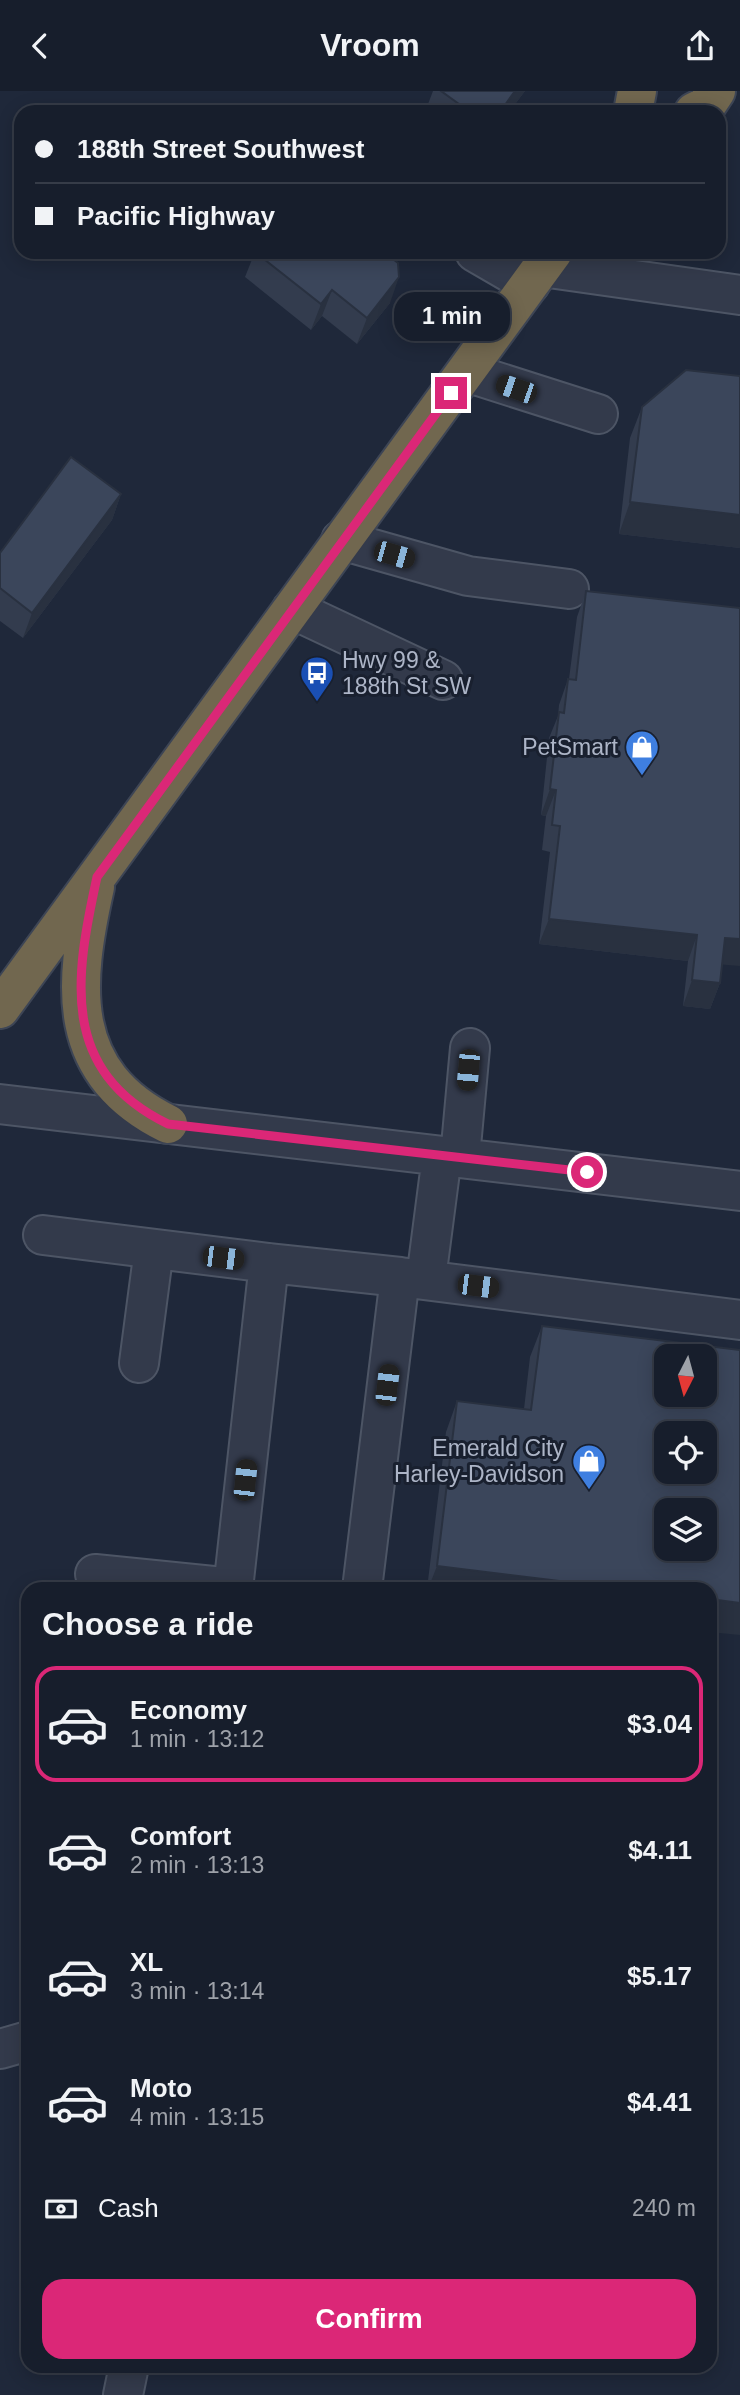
<!DOCTYPE html>
<meta charset="utf-8">
<style>
:root{--surface:#171e2c;--page:#242b38;--text:#f1f3f6;--muted:#9ea2a9;--line:#363c48;--accent:#db2777}
body{margin:0;font-family:Arial,sans-serif;background:var(--page);color:var(--text);height:100vh;display:flex;flex-direction:column;font-size:26px;white-space:nowrap}
*{box-sizing:border-box;margin:0}
p{font-size:23px;color:var(--muted)}
.icon{flex:none;width:38px;height:38px;fill:none;stroke:currentColor;stroke-width:2;stroke-linecap:round;stroke-linejoin:round}
.map{position:relative;flex:1;overflow:hidden}
.details{position:absolute;left:21px;top:1491px;width:696px;height:791px;display:flex;flex-direction:column;background:var(--surface);border-radius:21px;box-shadow:0 4px 18px #0003,0 0 0 2px var(--line)}
.details>*{flex:none}
.guide{position:absolute;left:14px;top:14px;width:712px;height:154px;border-radius:21px;box-shadow:0 4px 18px #0003,0 0 0 2px var(--line);display:grid;align-content:center;height:154px;padding:0 21px;background:var(--surface)}
.needle{width:46px;rotate:186deg}
.buttons{position:absolute;left:654px;top:1253px;display:grid;gap:14px}
.buttons a{display:grid;place-items:center;width:63px;height:63px;border-radius:14px;background:var(--surface);box-shadow:0 4px 18px #0003,0 0 0 2px var(--line);font-size:35px}
.end{position:absolute;width:32px;height:32px;margin:-16px;border:9px solid #db2777;background:#fff;box-shadow:0 0 0 4px #fff}
.from{border-radius:50%}
.bubble{position:absolute;height:49px;border-radius:21px;background:var(--surface);box-shadow:0 4px 18px #0003,0 0 0 2px var(--line);font-size:23px;font-weight:600;line-height:49px;text-align:center}
.car{position:absolute;width:21px;height:42px;margin:-21px -10px;border-radius:9px;box-shadow:0 0 5px 2px #0007;background:linear-gradient(#222 24%,#8ab4d8 0 40%,#222 0 76%,#8ab4d8 0 86%,#222 0)}
.guide b{display:flex;align-items:center;gap:24px;height:66px;font-size:26px}
.guide b+b{border-top:2px solid var(--line)}
.guide i{width:18px;height:18px;background:var(--text)}
ul{padding:0;list-style:none}
li{display:flex;align-items:center;gap:21px;height:116px;margin:0 14px 10px;padding:0 7px;border:4px solid transparent;border-radius:21px}
li div{flex:1}
li b{display:block;font-size:26px}
li em{font-style:normal;font-weight:600}
li.selected{border-color:var(--accent)}
li>.icon{width:63px;height:63px;stroke-width:1.5}
h2{padding:0 21px;font-size:32px;line-height:84px}
.pay{display:flex;align-items:center;gap:18px;height:77px;padding:0 21px;font-size:26px}
.pay p{margin-inline-start:auto}
.cta{display:flex;gap:14px;margin-top:auto;padding:14px 21px}
.cta a{flex:1;height:80px;border-radius:21px;background:var(--accent);color:#fff;font-size:28px;font-weight:600;line-height:80px;text-align:center}
header{display:flex;justify-content:space-between;align-items:center;height:91px;padding:0 21px;background:var(--surface);font-size:32px;font-weight:600}
.map>svg:first-child{display:block}
.lines{fill:none;stroke-linecap:round;stroke-linejoin:round}
.minor-casing{stroke:#4d5565;stroke-width:42}
.highway-casing{stroke:#3d4555;stroke-width:42}
.minor{stroke:#333a4b;stroke-width:38}
.highway{stroke:#71674f;stroke-width:38}
.wall{fill:#333c4e}
.shaded-wall{fill:#293140}
.building{fill:#3b465b;stroke:#293140;stroke-width:2;fill-rule:evenodd}
.route{stroke:#db2777;stroke-width:9}
.labels{text-anchor:middle;stroke-width:6;stroke-linejoin:round;paint-order:stroke}
.poi-label{font-size:23px;fill:#adb5c7;stroke:#19202f;text-anchor:end}
</style>
<header><svg class="icon" aria-label="back" viewBox="0 0 24 24"><path d="M15 5l-7 7 7 7"/></svg>Vroom<svg class="icon" aria-label="share" viewBox="0 0 24 24"><path d="M12 15V3M7 8l5-5 5 5M5 13v7h14v-7"/></svg></header>
<div class="map">
<svg width="740" height="2304" viewBox="0 0 740 2304">
<rect width="100%" height="100%" fill="#1f283a"/>
<g class="lines">
<g class="minor-casing">
<path id="minor" d="M475 161 530 193
M542 176 740 204
M466 281 598 323
M341 449 468 485 569 498
M292 518 443 589
M0 1013 740 1100
M460 1066 470 957
M43 1144 269 1172 400 1186
M426 1188 442 1065
M139 1272 154 1158
M95 1483 233 1497
M233 1498 269 1172
M362 1498 400 1186 740 1229
M0 1958 28 1950
M123 2304 129 2275"/>
</g>
<g class="highway-casing">
<path id="highway" d="M633 21 637 0
M694 21 706 15 716 0
M95 796C73 894 64 982 168 1033
M0 918 553 161"/>
</g>
<use href="#minor" class="minor"/>
<use href="#highway" class="highway"/>
</g>
<path class="wall" d="M433 0H525L509 21H425Z
M255 161 390 212 357 253 322 225 311 239 245 186Z
M740 285V457L619 443 630 347 642 316Z
M121 403 112 429 23 547 0 530V462Z
M586 500 722 873 720 892 710 918 683 915 688 870 539 853 550 761 542 759 546 725 541 724 549 647 558 625 559 614 568 588H569L577 526Z
M542 1235 710 1498H427L446 1341 457 1310 524 1318 530 1266Z"/>
<path class="shaded-wall" d="M515 0H525L509 21H500Z
M399 186 390 212 357 253 367 227Z
M332 199 322 225 311 239 321 213Z
M121 403 112 429 23 547 32 522Z
M630 411 740 424V457L619 443Z
M550 698 556 699 546 725 541 724Z
M549 828 697 844 688 870 539 853Z
M725 847 740 848V875L716 873Z
M692 889 720 892 710 918 683 915Z
M437 1475 625 1498H428Z
M710 1508 740 1512V1544L710 1541Z"/>
<path class="building" d="M441 0H515L500 21H470Z
M255 161H384L398 172 399 186 367 227 332 199 321 213Z
M686 279 740 285V424L630 411 642 316Z
M71 366 121 403 32 522 0 497V462Z
M586 500 740 517V848L725 847 720 892 692 889 697 844 549 828 560 735 552 734 556 699 550 698 559 621 564 622 568 588 576 589Z
M542 1235 740 1259V1512L710 1508V1498H625L437 1475 457 1310 531 1319ZM667 1265H705V1304H667ZM667 1342H705V1381H667ZM667 1419H705V1458H667Z"/>
<g class="lines">
<path class="route" d="M451 302 97 786C75 886 59 980 168 1033L587 1081"/>
</g>
<defs>
<g id="bus-pin" transform="scale(1.75)"><path d="M0 17L-7.5 6A9.5 9.5 0 1 1 7.5 6Z" fill="#1a4fb4" stroke="#19202f"/><path d="M-5-6H5V4H4V6H2V4H-2V6H-4V4H-5ZM-3.5-4V0h7V-4ZM-3.5 1.2v1.5H-2V1.2ZM2 1.2v1.5H3.5V1.2Z" fill="#fff"/></g>
<g id="shop-pin" transform="scale(1.75)"><path d="M0 17L-7.5 6A9.5 9.5 0 1 1 7.5 6Z" fill="#3f7fe0" stroke="#19202f"/><path d="M-5-2.5h2.3a2.7 3.5 0 0 1 5.4 0H5L5.5 6h-11ZM-1.5-2.5h3a1.5 2.3 0 0 0-3 0Z" fill="#fff"/></g>
</defs>
<g fill-rule="evenodd">
<use href="#bus-pin" x="317" y="582"/>
<use href="#shop-pin" x="642" y="656"/>
<use href="#shop-pin" x="589" y="1370"/>
</g>
<g class="labels">
<g class="poi-label">
<text x="342" y="577" text-anchor="start">Hwy 99 &amp;<tspan x="342" dy="26">188th St SW</tspan></text>
<text x="618" y="664">PetSmart</text>
<text x="564" y="1365">Emerald City<tspan x="564" dy="26">Harley-Davidson</tspan></text>
</g>
</g>
</svg>
<div class="buttons">
<a><svg class="needle" viewBox="-14 -14 28 28"><path d="M0-13l5 13h-10z" fill="#e53935"/><path d="M0 13l5-13h-10z" fill="#9ea2a9"/></svg></a>
<a><svg class="icon" aria-label="locate" viewBox="0 0 24 24"><circle cx="12" cy="12" r="6"/><path d="M12 2v4M12 18v4M2 12h4M18 12h4"/></svg></a>
<a><svg class="icon" aria-label="layers" viewBox="0 0 24 24"><path d="M12 4l9 5-9 5-9-5zM3 14l9 5 9-5"/></svg></a>
</div>
<i class="end from" style="left:587px;top:1081px"></i>
<i class="end" style="left:451px;top:302px"></i>
<div class="bubble" style="left:394px;top:201px;width:116px">1 min</div>
<i class="car" style="left:516px;top:298px;rotate:289deg"></i>
<i class="car" style="left:394px;top:464px;rotate:106deg"></i>
<i class="car" style="left:468px;top:979px;rotate:185deg"></i>
<i class="car" style="left:223px;top:1167px;rotate:97deg"></i>
<i class="car" style="left:478px;top:1195px;rotate:97deg"></i>
<i class="car" style="left:387px;top:1294px;rotate:7deg"></i>
<i class="car" style="left:245px;top:1389px;rotate:6deg"></i>
<div class="guide">
<b><i class="from"></i>188th Street Southwest</b>
<b><i></i>Pacific Highway</b>
</div>
<section class="details">
<h2>Choose a ride</h2>
<ul>
<li class="selected"><svg class="icon" aria-label="car" viewBox="0 0 24 24"><path d="M5 17H2v-5l4-1 3-4h7l3 4 3 1v5h-3M9 17h6M6 11h13"/><circle cx="7" cy="17" r="2"/><circle cx="17" cy="17" r="2"/></svg><div><b>Economy</b><p>1 min · 13:12</p></div><em>$3.04</em></li>
<li><svg class="icon" aria-label="car" viewBox="0 0 24 24"><path d="M5 17H2v-5l4-1 3-4h7l3 4 3 1v5h-3M9 17h6M6 11h13"/><circle cx="7" cy="17" r="2"/><circle cx="17" cy="17" r="2"/></svg><div><b>Comfort</b><p>2 min · 13:13</p></div><em>$4.11</em></li>
<li><svg class="icon" aria-label="car" viewBox="0 0 24 24"><path d="M5 17H2v-5l4-1 3-4h7l3 4 3 1v5h-3M9 17h6M6 11h13"/><circle cx="7" cy="17" r="2"/><circle cx="17" cy="17" r="2"/></svg><div><b>XL</b><p>3 min · 13:14</p></div><em>$5.17</em></li>
<li><svg class="icon" aria-label="car" viewBox="0 0 24 24"><path d="M5 17H2v-5l4-1 3-4h7l3 4 3 1v5h-3M9 17h6M6 11h13"/><circle cx="7" cy="17" r="2"/><circle cx="17" cy="17" r="2"/></svg><div><b>Moto</b><p>4 min · 13:15</p></div><em>$4.41</em></li>
</ul>
<div class="pay"><svg class="icon" aria-label="cash" viewBox="0 0 24 24"><path d="M3 7h18v10H3z"/><circle cx="12" cy="12" r="2"/></svg>Cash<p>240 m</p></div>
<div class="cta"><a>Confirm</a></div>
</section>
</div>
